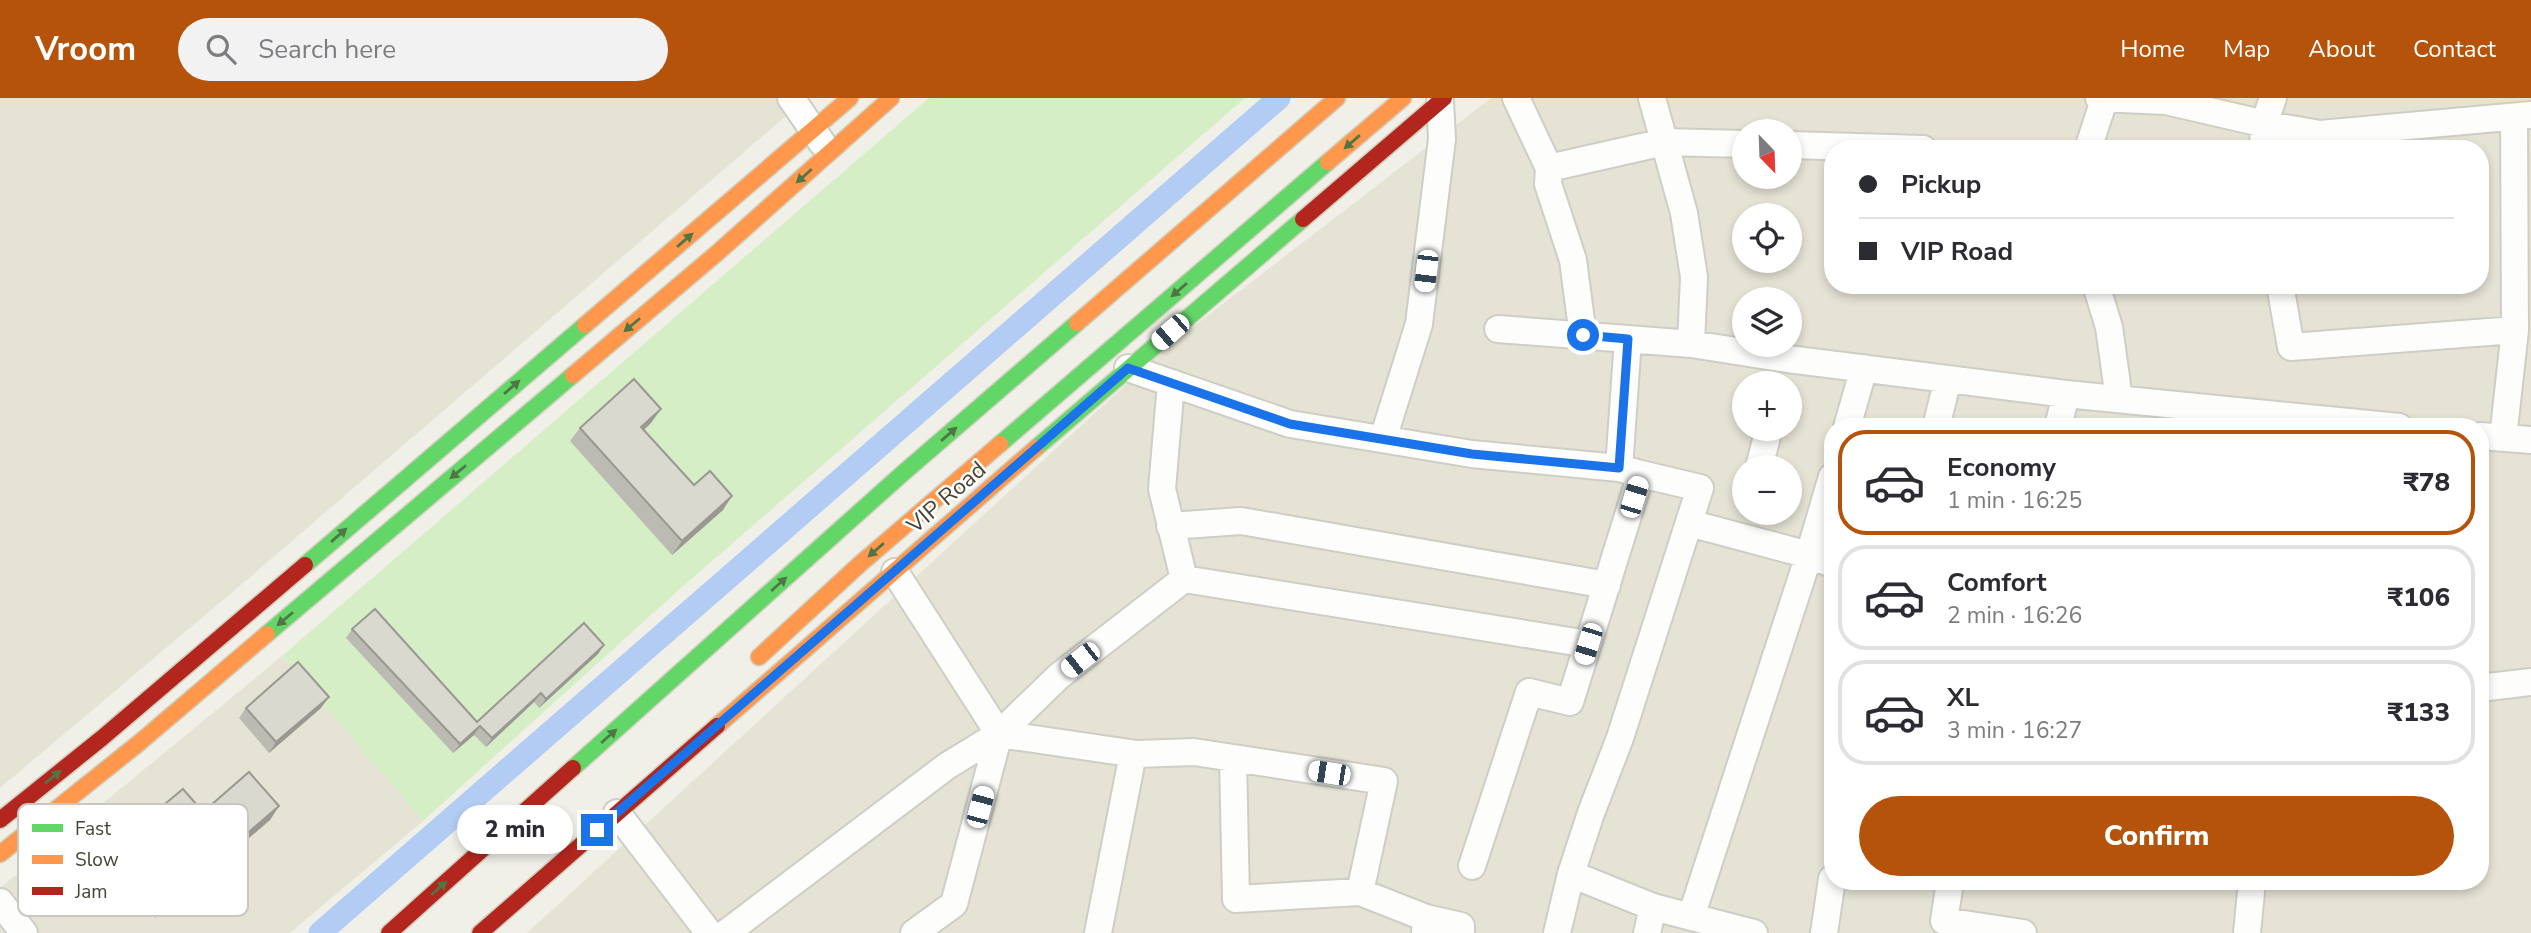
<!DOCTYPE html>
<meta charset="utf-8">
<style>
:root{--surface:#fff;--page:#f2f2f3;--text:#2b2b33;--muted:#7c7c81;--line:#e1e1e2;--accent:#b45309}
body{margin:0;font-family:"Nunito Sans",sans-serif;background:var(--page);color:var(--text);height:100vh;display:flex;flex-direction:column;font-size:26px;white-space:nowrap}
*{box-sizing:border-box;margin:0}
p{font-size:23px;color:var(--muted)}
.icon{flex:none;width:38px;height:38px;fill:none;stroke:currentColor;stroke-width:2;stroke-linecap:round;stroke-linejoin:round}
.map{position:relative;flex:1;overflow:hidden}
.side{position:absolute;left:1824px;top:320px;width:665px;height:472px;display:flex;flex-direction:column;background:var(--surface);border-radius:28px;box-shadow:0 4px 10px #0003}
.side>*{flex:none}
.hud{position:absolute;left:1824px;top:42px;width:665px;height:154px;border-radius:28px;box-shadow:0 4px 10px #0003;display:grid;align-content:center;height:154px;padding:0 35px;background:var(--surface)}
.needle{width:46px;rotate:157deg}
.tools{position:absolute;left:1732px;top:21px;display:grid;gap:14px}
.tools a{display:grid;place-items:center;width:70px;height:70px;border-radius:50%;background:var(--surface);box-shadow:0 4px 10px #0003;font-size:35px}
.end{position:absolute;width:32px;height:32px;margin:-16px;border:9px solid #1a73e8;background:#fff;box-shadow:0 0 0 4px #fff}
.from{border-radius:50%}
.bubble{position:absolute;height:49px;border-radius:24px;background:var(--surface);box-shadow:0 4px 10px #0003;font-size:23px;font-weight:800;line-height:49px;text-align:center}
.car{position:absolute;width:21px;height:42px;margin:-21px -10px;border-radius:9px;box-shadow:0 0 5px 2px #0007;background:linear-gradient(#fff 24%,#345 0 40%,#fff 0 76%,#345 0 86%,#fff 0)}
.hud b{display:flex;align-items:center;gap:24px;height:66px;font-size:26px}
.hud b+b{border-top:2px solid var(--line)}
.hud i{width:18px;height:18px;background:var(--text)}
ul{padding:12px 0 0;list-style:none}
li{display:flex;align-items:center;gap:21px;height:105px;margin:0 14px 10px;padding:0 21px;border:4px solid var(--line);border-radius:28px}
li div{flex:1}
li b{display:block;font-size:26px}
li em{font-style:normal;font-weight:800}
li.on{border-color:var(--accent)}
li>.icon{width:63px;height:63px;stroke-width:1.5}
.primary-button{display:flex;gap:14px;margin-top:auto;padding:14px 35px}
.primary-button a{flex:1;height:80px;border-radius:42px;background:var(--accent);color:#fff;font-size:28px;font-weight:800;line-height:80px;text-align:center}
header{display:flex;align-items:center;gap:42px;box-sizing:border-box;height:98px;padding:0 35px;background:var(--accent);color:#fff}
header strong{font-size:33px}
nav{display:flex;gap:38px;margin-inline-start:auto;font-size:24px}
.search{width:490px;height:63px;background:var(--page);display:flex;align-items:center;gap:18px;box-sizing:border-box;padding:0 24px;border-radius:38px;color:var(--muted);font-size:26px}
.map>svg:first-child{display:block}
.residential{fill:#e5e3d4;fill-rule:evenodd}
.green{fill:#d5eec5}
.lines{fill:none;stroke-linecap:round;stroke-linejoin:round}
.canal{stroke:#b3ccf3;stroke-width:23}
.street-casing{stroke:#cecec6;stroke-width:30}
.fast-casing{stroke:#d0cfbe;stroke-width:19}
.slow-casing{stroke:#d0cfbe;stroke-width:19}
.jam-casing{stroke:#d0cfbe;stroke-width:19}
.street{stroke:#fdfdfc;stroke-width:26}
.fast{stroke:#63d668;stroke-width:16}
.slow{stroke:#ff974d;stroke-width:16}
.jam{stroke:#b3261e;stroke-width:16}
.wall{fill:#bbbbb3}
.shaded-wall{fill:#999892}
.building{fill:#dad9d0;stroke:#999892;stroke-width:2}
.oneway{fill:#517646}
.route{stroke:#1a73e8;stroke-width:9}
.labels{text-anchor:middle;stroke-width:5;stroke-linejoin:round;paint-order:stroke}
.street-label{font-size:23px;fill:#474333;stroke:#fff}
.key{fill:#fff;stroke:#c8c7c2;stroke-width:2}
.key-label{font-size:19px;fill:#474333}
</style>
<header>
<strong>Vroom</strong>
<div class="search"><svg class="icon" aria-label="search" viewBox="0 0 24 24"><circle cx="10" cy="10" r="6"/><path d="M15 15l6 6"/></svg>Search here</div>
<nav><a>Home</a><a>Map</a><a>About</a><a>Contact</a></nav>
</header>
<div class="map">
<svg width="2531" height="835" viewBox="0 0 2531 835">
<rect width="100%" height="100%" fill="#f0f0e8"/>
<path class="residential" d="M0 0H807L249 480 0 690Z
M1491 0H2531V835H527L1168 248ZM1745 33H1790V79H1745ZM1832 51H2480V187H1832ZM1745 117H1790V163H1745ZM1745 201H1790V247H1745ZM1745 285H1790V331H1745ZM1832 329H2480V784H1832ZM1745 369H1790V415H1745Z
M282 558 423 723 290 835H0V790Z"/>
<path class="green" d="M929 0H1245L673 497 423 723 282 558Z"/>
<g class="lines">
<path class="canal" d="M320 835 1279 0"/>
<g class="street-casing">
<path id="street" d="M791 0 822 45
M1516 0 1549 70 1548 86 1573 162 1583 238
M1652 0 1684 115 1694 179 1691 246
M2099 0 2166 3
M2167 0 2166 3 2274 28 2320 36 2531 17
M1790 47 1923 51
M2088 51 2104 2
M2263 51 2264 26 2273 0
M1549 70 1664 44 1745 46
M2096 187 2109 229 2119 301
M2280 187 2291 249 2515 232
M1498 231 1628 241
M1128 270 1290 326 1472 356 1619 370 1628 241 1691 246 1788 261 2066 296 2399 329
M1171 285 1162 391 1184 481
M1847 329 1864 270
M1936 329 1948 281
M2058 329 2066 296
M2480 338 2531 342
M2503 340 2515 232 2514 19
M1383 341 1419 226 1442 41 1440 3
M1759 369 1769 331
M1689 425 1809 457 1832 466
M1170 428 1241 423 1607 487
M895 474 999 636 1137 656 1194 654 1384 683 1360 794
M2480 590 2531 584
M1233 660 1236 801 1360 794 1426 820 1425 835
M617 715 709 835
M1472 768 1529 594 1570 604 1641 376 1619 370
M1571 776 1591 715 1620 640 1700 390 1641 376
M1950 784 1944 823 2023 835
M0 804 24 835
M1691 819 1809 457 1832 379
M1426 820 1461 828V835
M726 835 947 668 999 636 1059 578 1184 481 1588 546
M914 835 954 806 999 636
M1098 835 1133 656
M1557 835 1571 776 1653 809
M1647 835 1653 809 1754 835
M1824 835 1832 781
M2247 835 2252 784"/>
</g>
<g class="fast-casing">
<path id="fast" d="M1000 346 1328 64
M1036 350 1303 121
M305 467 585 227
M267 536 573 277
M573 670 902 376 1077 225"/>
</g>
<g class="slow-casing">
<path id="slow" d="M1328 64 1403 0
M1077 225 1337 0
M585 227 850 0
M573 277 716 156 891 0
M759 559 860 466 1000 346
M717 628 1036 350
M0 756 139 645 267 536"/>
</g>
<g class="jam-casing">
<path id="jam" d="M1303 121 1444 0
M0 722 102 640 305 467
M389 835 573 670
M480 835 717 628"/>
</g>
<use href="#street" class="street"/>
<use href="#fast" class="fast"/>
<use href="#slow" class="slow"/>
<use href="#jam" class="jam"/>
</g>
<path class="wall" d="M651 325 644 332 694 387 723 412 672 457 570 343 580 330Z
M352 531 477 624 604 547 598 556 539 610 534 604 486 649 474 637 453 655 346 540Z
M246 610H321L269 655 239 620Z
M279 708 270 722 155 820 125 785 135 771 168 743 151 724 160 710 203 714Z"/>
<path class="shaded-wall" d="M661 311 651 325 632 342 641 329Z
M732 398 723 412 672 457 682 443Z
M604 547 598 556 539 610 546 601Z
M541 595 534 604 486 649 492 640Z
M329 599 321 610 269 655 276 644Z
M480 628 474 637 453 655 460 646Z
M279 708 270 722 155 820 165 806Z"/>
<path class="building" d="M634 281 661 311 641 329 694 387 710 373 732 398 682 443 580 330Z
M375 511 477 624 584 525 604 547 546 601 541 595 492 640 480 628 460 646 352 531Z
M298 564 329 599 276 644 246 610Z
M249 674 279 708 165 806 135 771 180 732 160 710 183 691 203 714Z"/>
<defs><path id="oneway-solid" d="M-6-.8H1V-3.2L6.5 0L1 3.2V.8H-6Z" transform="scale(1.75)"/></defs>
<g class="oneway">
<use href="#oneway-solid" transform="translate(1352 44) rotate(139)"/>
<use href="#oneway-solid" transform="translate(804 78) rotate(138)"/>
<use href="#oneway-solid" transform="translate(685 142) rotate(-41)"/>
<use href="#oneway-solid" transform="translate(1179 192) rotate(139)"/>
<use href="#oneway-solid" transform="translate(632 227) rotate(140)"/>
<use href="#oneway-solid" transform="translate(512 289) rotate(-41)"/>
<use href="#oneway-solid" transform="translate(949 336) rotate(-41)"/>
<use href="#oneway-solid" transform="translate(458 374) rotate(140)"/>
<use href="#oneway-solid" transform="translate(339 437) rotate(-41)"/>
<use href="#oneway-solid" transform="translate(876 452) rotate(139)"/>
<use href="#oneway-solid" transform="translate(779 486) rotate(-42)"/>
<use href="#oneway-solid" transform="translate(285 521) rotate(140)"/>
<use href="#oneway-solid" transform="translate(609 638) rotate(-42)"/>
<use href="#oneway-solid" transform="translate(53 679) rotate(-39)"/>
<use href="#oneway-solid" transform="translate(439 790) rotate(-42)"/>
</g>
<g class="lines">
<path class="route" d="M597 732 1128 270 1290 326 1472 356 1619 370 1628 241 1583 237"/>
</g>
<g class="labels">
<g class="street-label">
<text transform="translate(946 399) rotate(-41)" y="8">VIP Road</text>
</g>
</g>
<rect x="18" y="706" width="230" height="112" rx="10" class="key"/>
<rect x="32" y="726" width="31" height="8" fill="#63d668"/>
<rect x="32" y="757" width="31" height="9" fill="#ff974d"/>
<rect x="32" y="789" width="31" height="8" fill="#b3261e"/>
<g class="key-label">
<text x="75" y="737">Fast</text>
<text x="75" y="768">Slow</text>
<text x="75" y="800">Jam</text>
</g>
</svg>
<div class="tools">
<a><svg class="needle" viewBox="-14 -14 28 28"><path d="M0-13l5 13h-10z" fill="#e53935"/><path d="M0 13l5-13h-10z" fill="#7c7c81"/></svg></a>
<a><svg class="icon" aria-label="locate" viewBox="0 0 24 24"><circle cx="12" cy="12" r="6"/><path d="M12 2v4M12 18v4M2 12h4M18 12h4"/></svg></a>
<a><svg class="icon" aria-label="layers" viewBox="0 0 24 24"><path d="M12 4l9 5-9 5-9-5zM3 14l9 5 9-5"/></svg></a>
<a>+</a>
<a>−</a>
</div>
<i class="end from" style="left:1583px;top:237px"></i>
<i class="end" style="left:597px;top:732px"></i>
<div class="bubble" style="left:457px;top:707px;width:116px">2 min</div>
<i class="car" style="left:1426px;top:173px;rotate:187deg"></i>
<i class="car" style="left:1170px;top:234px;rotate:229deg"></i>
<i class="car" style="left:1634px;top:399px;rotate:17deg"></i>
<i class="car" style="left:1588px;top:546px;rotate:197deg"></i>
<i class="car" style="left:1080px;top:562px;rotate:232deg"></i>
<i class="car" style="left:1329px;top:675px;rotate:279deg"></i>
<i class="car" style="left:980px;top:709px;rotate:15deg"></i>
<div class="hud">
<b><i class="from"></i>Pickup</b>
<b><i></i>VIP Road</b>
</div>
<section class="side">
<ul>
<li class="on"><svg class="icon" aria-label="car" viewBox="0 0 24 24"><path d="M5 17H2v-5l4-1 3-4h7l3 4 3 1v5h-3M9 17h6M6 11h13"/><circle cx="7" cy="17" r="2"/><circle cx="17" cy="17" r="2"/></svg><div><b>Economy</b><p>1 min · 16:25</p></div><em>₹78</em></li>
<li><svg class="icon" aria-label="car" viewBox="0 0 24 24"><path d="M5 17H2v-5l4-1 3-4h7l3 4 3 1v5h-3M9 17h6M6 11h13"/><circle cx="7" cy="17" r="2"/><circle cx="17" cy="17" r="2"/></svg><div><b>Comfort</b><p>2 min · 16:26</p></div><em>₹106</em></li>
<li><svg class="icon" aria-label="car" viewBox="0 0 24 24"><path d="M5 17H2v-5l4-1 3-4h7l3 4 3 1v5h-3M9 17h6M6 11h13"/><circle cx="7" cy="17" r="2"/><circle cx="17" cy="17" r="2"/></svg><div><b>XL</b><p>3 min · 16:27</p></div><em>₹133</em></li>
</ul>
<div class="primary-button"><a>Confirm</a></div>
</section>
</div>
